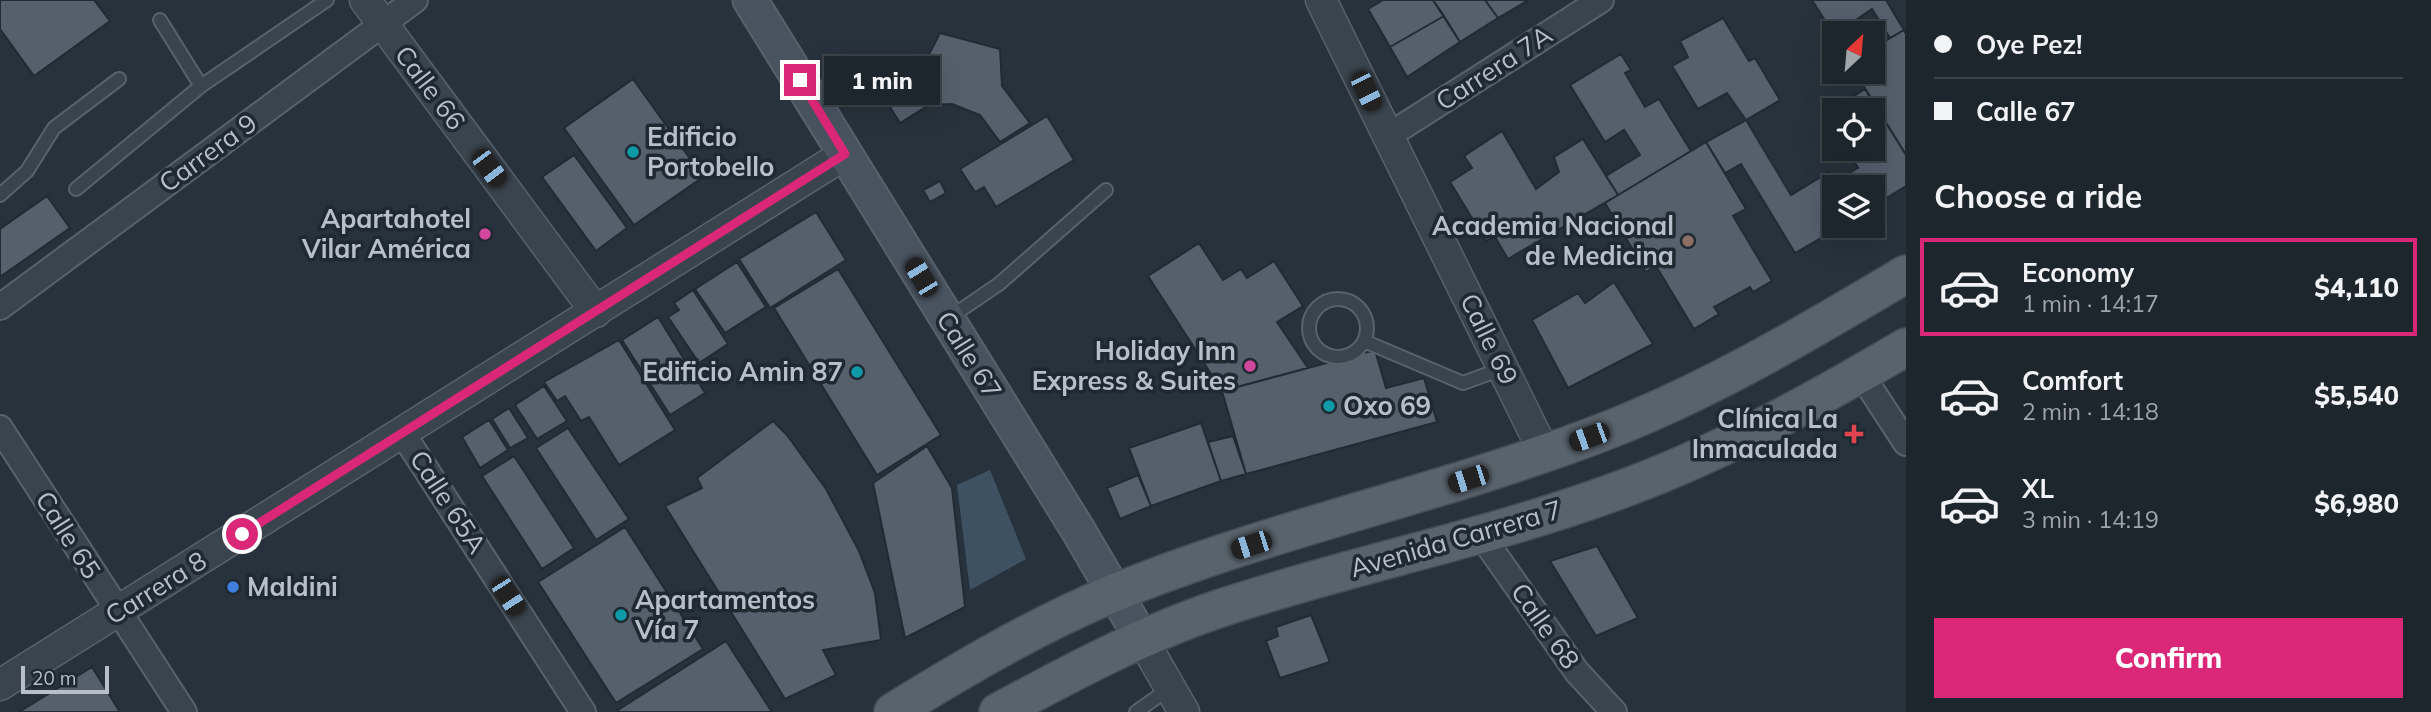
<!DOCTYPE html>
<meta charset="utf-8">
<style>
:root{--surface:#1d262d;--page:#252e35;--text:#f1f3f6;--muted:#a0a5aa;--line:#3b4349;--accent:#db2777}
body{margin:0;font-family:Mulish,sans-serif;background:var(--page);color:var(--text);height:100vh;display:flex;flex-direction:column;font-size:26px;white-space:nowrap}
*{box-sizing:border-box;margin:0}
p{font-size:23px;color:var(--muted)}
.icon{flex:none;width:38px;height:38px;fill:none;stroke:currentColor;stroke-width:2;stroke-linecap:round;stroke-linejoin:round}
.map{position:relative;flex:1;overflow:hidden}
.side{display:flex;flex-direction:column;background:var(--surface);width:525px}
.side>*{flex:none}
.top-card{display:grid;align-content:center;height:154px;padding:0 28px;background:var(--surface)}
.needle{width:46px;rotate:26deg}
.fabs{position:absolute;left:1822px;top:21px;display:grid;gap:14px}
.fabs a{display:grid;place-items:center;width:63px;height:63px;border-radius:0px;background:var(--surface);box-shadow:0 7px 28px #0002,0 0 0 2px var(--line);font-size:35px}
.scale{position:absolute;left:21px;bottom:18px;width:88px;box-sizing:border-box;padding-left:7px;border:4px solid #b7bfc8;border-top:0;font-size:19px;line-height:24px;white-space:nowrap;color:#b7bfc8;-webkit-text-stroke:5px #1f2932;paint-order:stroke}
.end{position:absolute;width:32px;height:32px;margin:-16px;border:9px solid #db2777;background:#fff;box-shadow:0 0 0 4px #fff}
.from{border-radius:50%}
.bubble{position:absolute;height:49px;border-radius:0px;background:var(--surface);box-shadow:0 7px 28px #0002,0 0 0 2px var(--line);font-size:23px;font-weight:800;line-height:49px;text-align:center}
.car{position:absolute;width:21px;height:42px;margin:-21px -10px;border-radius:9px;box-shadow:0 0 5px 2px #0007;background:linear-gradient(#222 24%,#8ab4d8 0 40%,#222 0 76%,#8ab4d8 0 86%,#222 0)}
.top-card b{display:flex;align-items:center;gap:24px;height:66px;font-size:26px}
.top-card b+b{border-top:2px solid var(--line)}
.top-card i{width:18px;height:18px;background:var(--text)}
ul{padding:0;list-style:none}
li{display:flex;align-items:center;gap:21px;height:98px;margin:0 14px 10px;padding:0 14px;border:4px solid transparent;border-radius:0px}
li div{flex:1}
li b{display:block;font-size:26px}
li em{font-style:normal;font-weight:800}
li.on{border-color:var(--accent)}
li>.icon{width:63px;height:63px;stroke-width:1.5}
h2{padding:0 28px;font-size:32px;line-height:84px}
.button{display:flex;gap:14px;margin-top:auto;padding:14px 28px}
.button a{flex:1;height:80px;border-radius:0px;background:var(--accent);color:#fff;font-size:28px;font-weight:800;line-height:80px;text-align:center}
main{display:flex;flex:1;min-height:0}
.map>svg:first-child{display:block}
.water{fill:#3e5163}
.building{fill:#55606c;stroke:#212b34;stroke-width:2}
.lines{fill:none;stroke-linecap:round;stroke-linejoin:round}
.service-casing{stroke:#58626b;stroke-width:16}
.minor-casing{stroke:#58626b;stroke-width:28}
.tertiary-casing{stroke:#58626b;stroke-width:33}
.secondary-casing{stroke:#58626b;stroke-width:37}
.primary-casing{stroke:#444d56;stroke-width:40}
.service{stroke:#3a444d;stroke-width:12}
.minor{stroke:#3a444d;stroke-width:24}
.tertiary{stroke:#3a444d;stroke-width:30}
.secondary{stroke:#49535f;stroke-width:33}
.primary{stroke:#59636c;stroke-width:37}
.route{stroke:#db2777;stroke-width:9}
.culture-dot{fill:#0f9aa8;stroke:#1f2932;stroke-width:2.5}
.hotel-dot{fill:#d1479c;stroke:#1f2932;stroke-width:2.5}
.education-dot{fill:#8d6e63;stroke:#1f2932;stroke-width:2.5}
.health-dot{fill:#e0444e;stroke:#1f2932;stroke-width:2.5}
.shop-dot{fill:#3f7fe0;stroke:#1f2932;stroke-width:2.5}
.labels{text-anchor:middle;stroke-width:7;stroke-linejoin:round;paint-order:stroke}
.street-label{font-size:26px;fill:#b7bfc8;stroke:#1f2932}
.poi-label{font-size:26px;font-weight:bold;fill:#b7bfc8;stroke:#1f2932;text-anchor:end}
</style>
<main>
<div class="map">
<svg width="1906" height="712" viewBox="0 0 1906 712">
<rect width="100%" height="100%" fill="#27323c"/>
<path class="water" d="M990 470 1026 559 970 590 957 485Z"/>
<path class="building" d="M0 0H94L110 21 34 76 0 29Z
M1383 0H1433L1444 16 1390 47 1368 9Z
M1433 0H1485L1498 18 1460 42Z
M1485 0H1529L1498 18Z
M1812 0H1886L1904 30 1890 38 1872 9 1834 35Z
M1444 16 1460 42 1407 77 1390 47Z
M1723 18 1749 61 1755 58 1780 100 1746 120 1727 93 1698 109 1672 66 1688 57 1680 41Z
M1904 30 1906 34V155L1855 72H1872V49Z
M940 33 1000 49 1002 86 1030 123 1000 142 980 115 952 104 929 105 900 123 882 94 920 72Z
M1621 54 1631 70 1625 73 1645 107 1659 99 1691 151 1618 195 1606 176 1640 155 1624 130 1605 142 1570 85Z
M633 79 703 177 634 225 564 128Z
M1865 89 1906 155V186L1872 207V187H1838L1835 181 1858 168 1847 149H1872V110L1834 109Z
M1047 116 1074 160 996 207 984 187 975 192 960 169Z
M1746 120 1791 195 1829 172 1838 187H1834V226H1842L1795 253 1741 164 1725 173 1706 142Z
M1502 131 1536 189 1559 172 1554 157 1583 139 1618 195 1508 259 1495 237 1486 241 1450 182 1472 168 1464 156Z
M1706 142 1746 209 1733 216 1772 281 1753 292 1750 287 1714 307 1719 314 1694 329 1656 266 1646 272 1605 203Z
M574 155 627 228 596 251 542 177Z
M940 181 946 193 930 202 923 190Z
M47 196 70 228 0 277V229Z
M816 212 846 260 770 308 739 259Z
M1199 243 1223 280 1241 269 1247 278 1274 261 1303 306 1277 322 1308 368 1222 391 1148 276Z
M737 262 766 307 725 333 695 289Z
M838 269 941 435 877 475 774 308Z
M1614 282 1653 344 1568 388 1532 320 1578 293 1585 303Z
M693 290 728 344 699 363 668 317 679 310 674 303Z
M658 317 705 393 670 415 622 340Z
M619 340 675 430 619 465 589 417 581 421 565 396 557 401 544 382Z
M1375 350 1386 388 1424 378 1437 422 1246 474 1222 391Z
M544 386 567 421 537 439 515 405Z
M509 408 528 438 510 448 492 419Z
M489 420 508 450 480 468 462 437Z
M773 421 787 435 826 489 859 551 875 593 881 640 823 650 836 675 785 699 665 506 702 488 697 478Z
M1201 423 1221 481 1151 506 1129 448Z
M568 428 629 519 596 540 536 448Z
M1233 436 1246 474 1221 481 1208 442Z
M927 446 952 488 965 607 905 638 873 483Z
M514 456 574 548 542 569 482 476Z
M1138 475 1151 506 1120 519 1107 488Z
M625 527 703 649 616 703 538 582Z
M1597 546 1638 618 1596 636 1550 561Z
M1311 615 1330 662 1280 678 1266 641 1278 636 1276 627Z
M726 641 772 712H619L618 710Z
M92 667 120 712H19Z"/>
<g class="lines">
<g class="service-casing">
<path id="service" d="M160 20 201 86 327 0
M76 189 201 86
M0 195 27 171 54 128 119 79
M1309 328a29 29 0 1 1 58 0a29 29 0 1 1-58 0Z
M949 318 999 284 1106 190
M1364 341 1463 383 1504 368
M1136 712 1170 688"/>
</g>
<g class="minor-casing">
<path id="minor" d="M1388 136 1601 0
M0 307 415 0
M1861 374 1906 443
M0 428 184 712
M403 434 583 712
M1481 535 1577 672 1614 712"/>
</g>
<g class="tertiary-casing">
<path id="tertiary" d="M365 0 596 312
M1321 0 1545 454
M1142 639 1184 712
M0 685 845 154"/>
</g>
<g class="secondary-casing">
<path id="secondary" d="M750 0 1078 530 1142 639"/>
</g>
<g class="primary-casing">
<path id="primary" d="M893 712C964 668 1037 625 1114 593 1275 527 1448 493 1611 429 1715 388 1810 331 1906 274
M998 712C1069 674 1141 635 1218 609 1355 563 1498 537 1633 485 1728 449 1818 399 1906 347"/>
</g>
<use href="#service" class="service"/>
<use href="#minor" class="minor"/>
<use href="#tertiary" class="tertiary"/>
<use href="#secondary" class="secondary"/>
<use href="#primary" class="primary"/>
</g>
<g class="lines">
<path class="route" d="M242 534 845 154 800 80"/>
</g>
<g class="culture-dot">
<circle cx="633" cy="152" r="7"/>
<circle cx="857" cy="372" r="7"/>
<circle cx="1329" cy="406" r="7"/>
<circle cx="621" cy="615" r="7"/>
</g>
<g class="hotel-dot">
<circle cx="485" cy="234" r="7"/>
<circle cx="1250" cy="366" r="7"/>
</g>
<circle class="education-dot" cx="1688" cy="241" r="7"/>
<path class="health-dot" d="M1850.5 423.5h7v7h7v7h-7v7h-7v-7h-7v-7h7z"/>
<circle class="shop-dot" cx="233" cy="587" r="7"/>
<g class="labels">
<g class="street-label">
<text transform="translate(1494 68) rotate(-33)" y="9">Carrera 7A</text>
<text transform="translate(430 88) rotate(53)" y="9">Calle 66</text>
<text transform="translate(208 153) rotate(-36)" y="9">Carrera 9</text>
<text transform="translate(1489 339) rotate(64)" y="9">Calle 69</text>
<text transform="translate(969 355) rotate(58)" y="9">Calle 67</text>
<text transform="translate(448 502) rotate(57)" y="9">Calle 65A</text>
<text transform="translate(68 535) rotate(58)" y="9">Calle 65</text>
<text transform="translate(1456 539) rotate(-16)" y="9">Avenida Carrera 7</text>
<text transform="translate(156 588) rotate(-32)" y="9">Carrera 8</text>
<text transform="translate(1545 626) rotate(55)" y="9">Calle 68</text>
</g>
<g class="poi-label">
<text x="647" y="146" text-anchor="start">Edificio<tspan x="647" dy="30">Portobello</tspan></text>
<text x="471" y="228">Apartahotel<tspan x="471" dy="30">Vilar América</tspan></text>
<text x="1674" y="235">Academia Nacional<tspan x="1674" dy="30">de Medicina</tspan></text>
<text x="1236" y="360">Holiday Inn<tspan x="1236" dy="30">Express &amp; Suites</tspan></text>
<text x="843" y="381">Edificio Amin 87</text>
<text x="1343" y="415" text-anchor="start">Oxo 69</text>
<text x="1838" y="428">Clínica La<tspan x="1838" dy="30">Inmaculada</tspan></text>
<text x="247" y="596" text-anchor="start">Maldini</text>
<text x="635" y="609" text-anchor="start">Apartamentos<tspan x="635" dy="30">Vía 7</tspan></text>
</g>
</g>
</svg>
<div class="fabs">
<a><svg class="needle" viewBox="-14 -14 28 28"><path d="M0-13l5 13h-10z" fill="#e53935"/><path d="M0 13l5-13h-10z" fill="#a0a5aa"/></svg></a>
<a><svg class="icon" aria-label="locate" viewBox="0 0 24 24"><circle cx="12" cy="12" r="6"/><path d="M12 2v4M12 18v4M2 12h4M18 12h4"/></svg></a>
<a><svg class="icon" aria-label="layers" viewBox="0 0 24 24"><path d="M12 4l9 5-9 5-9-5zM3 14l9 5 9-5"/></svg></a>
</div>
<div class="scale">20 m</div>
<i class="end from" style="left:242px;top:534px"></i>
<i class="end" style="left:800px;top:80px"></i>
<div class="bubble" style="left:824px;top:56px;width:116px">1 min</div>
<i class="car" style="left:1366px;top:91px;rotate:154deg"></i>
<i class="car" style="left:489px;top:168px;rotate:143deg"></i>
<i class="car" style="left:921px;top:277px;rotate:329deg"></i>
<i class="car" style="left:1589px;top:437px;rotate:250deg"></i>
<i class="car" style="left:1468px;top:479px;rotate:252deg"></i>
<i class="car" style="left:1251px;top:545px;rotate:252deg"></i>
<i class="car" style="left:508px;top:596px;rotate:147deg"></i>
</div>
<section class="side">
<div class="top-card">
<b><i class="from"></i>Oye Pez!</b>
<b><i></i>Calle 67</b>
</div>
<h2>Choose a ride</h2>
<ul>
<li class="on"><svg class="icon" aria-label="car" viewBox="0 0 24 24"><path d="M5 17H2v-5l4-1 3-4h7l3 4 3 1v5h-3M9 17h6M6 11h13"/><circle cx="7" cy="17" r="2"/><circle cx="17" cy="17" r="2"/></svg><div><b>Economy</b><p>1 min · 14:17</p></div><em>$4,110</em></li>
<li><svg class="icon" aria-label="car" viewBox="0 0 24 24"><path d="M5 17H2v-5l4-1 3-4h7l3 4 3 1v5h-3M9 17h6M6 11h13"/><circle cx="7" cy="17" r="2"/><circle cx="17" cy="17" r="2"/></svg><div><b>Comfort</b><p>2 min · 14:18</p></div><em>$5,540</em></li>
<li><svg class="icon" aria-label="car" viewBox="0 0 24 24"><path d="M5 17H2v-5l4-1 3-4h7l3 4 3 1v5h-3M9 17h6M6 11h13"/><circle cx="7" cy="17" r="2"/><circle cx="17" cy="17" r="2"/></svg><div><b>XL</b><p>3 min · 14:19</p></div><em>$6,980</em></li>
</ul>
<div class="button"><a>Confirm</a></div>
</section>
</main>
